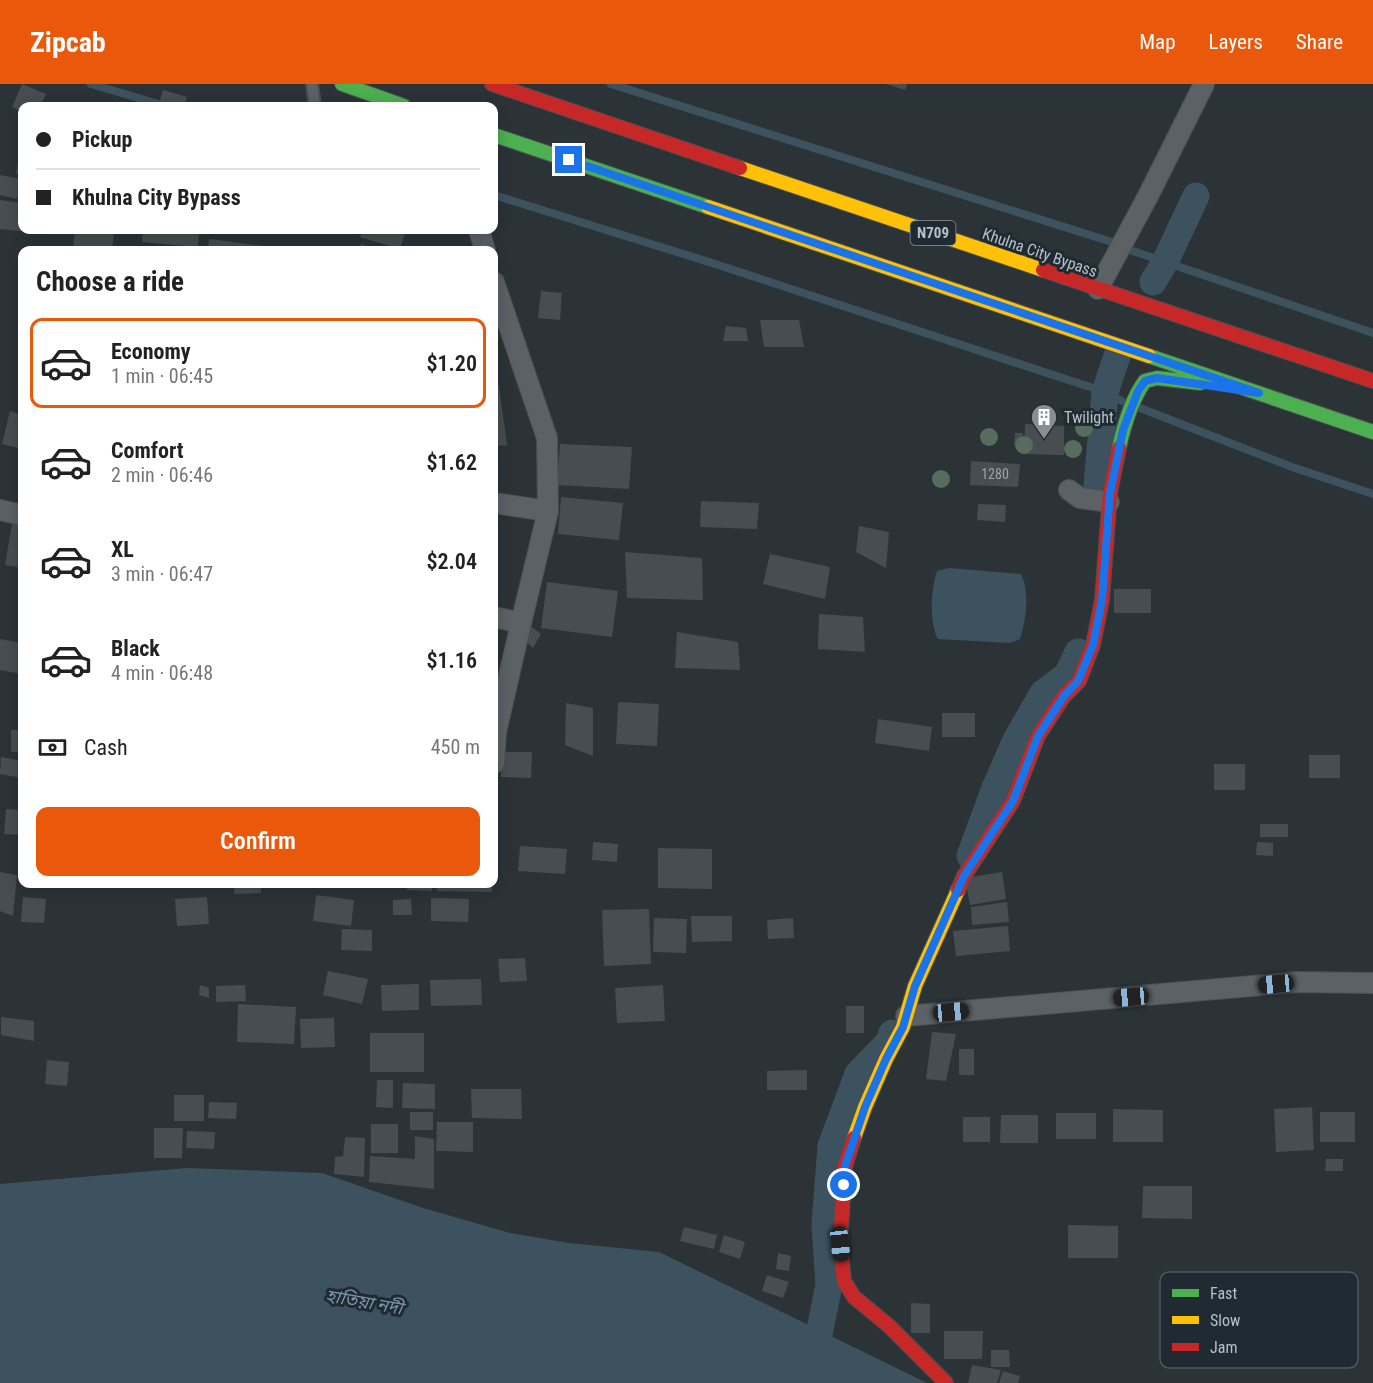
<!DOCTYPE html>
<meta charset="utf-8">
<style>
:root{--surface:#fff;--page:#f2f2f2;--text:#222;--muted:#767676;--line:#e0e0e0;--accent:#ea580c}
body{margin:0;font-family:"Roboto Condensed","Noto Sans Bengali",sans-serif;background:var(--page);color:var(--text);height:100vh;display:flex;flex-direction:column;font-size:22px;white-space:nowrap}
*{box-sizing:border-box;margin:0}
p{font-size:20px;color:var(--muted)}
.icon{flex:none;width:33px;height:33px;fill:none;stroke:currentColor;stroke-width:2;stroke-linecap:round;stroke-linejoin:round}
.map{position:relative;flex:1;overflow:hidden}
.side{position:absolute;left:18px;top:162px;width:480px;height:642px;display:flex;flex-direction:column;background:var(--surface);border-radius:12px;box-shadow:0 3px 15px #0003}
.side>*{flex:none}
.hud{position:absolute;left:18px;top:18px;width:480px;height:132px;border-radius:12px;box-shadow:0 3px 15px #0003;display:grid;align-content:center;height:132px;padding:0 18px;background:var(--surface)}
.end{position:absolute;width:27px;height:27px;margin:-14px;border:8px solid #1a73e8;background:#fff;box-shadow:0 0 0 3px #fff}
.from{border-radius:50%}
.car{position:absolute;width:18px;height:36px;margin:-18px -9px;border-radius:8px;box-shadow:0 0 4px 2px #0007;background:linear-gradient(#222 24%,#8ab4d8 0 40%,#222 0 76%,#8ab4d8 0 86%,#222 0)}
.hud b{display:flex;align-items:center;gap:21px;height:57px;font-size:22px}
.hud b+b{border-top:2px solid var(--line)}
.hud i{width:15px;height:15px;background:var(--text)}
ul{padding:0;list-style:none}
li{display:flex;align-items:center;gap:18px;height:90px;margin:0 12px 9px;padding:0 6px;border:3px solid transparent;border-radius:12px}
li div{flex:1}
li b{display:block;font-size:22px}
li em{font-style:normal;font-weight:600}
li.on{border-color:var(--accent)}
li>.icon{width:54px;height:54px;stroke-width:1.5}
h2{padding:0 18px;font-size:27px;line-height:72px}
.pay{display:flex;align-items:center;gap:15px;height:66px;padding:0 18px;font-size:22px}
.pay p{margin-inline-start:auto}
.primary-button{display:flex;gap:12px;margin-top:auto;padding:12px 18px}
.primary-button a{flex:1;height:69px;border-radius:12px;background:var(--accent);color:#fff;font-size:24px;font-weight:600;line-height:69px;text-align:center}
header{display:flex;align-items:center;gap:36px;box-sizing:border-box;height:84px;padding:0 30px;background:var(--accent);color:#fff}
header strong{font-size:28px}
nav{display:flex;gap:33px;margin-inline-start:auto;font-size:21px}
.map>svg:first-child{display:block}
.water{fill:#3d525f}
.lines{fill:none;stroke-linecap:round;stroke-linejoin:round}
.stream{stroke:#3d525f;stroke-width:8}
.canal{stroke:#3d525f;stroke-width:27}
.building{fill:#474d50}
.lane-casing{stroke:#4a4f52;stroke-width:14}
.street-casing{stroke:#4a4f52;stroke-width:22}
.fast-casing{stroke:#4a4f52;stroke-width:16}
.slow-casing{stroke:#4a4f52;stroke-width:16}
.jam-casing{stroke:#4a4f52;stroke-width:16}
.lane{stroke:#5c6166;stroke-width:10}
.street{stroke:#5c6166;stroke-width:20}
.fast{stroke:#4caf50;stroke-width:14}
.slow{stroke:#ffc107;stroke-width:14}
.jam{stroke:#c62828;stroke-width:14}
.tree{fill:#566c5c}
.route{stroke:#1a73e8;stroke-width:8}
.labels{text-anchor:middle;stroke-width:6;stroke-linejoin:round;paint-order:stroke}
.number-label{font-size:14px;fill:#9ba3aa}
.shield{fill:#202a32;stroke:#8a939b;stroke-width:1.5}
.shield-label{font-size:15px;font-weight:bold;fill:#b7c0c8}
.street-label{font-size:16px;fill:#b7c0c8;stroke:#202a32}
.poi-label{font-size:16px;fill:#b7c0c8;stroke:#202a32;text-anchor:start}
.water-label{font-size:18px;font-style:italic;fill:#7b96a8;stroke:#202a32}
.key{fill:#202a32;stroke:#4d575f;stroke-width:1.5}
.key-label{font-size:16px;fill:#b7c0c8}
</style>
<header>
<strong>Zipcab</strong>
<nav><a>Map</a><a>Layers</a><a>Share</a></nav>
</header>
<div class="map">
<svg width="1373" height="1299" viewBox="0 0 1373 1299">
<rect width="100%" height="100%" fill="#2c3337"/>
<path class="water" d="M949 484 1021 490C1030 507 1026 537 1020 555L1010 559 938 555C929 539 931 504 937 487Z
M187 1084 322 1089 423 1124 510 1149 569 1159 659 1168 927 1299H0V1100Z"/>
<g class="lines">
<path class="stream" d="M91 0 165 22
M611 0 1115 159
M494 111 709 178 1105 308 1122 317
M1130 166 1373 249
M1140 324 1292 383 1373 410"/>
<path class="canal" d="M1153 198 1165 178 1196 112
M1096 413 1105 308 1118 269
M970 772 995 704 1016 656 1043 609 1067 591 1078 568
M809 1299 829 1201 825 1140 831 1062 858 990 889 958 892 949"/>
</g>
<path class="building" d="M22 0 46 10 40 22H22V28L12 23Z
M886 0H907L905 6Z
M163 6 187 13 184 22H158Z
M21 62H22V91L16 90Z
M0 91 21 95 17 115 0 111Z
M0 116 22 119V146H48V150L0 145Z
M75 146 114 148 112 166H73Z
M143 146H199L198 163 142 158Z
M363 146H406L400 165 360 153Z
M209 155 273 163V166H208Z
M361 160 382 166H359Z
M541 207 562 209 560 236 538 234Z
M760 236H799L804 263H764Z
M726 242 746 244 748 257H723Z
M494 301H499L507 362 494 361Z
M10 327 22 331V365L2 360Z
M1025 340 1064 342V371L1024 370Z
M1015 349H1023L1022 360H1014Z
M560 360 632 363 629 405 557 401Z
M971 377 1020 380 1018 403 970 401Z
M561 413 623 419 619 456 558 450Z
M701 417 759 419 757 445 700 443Z
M978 420 1006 421 1005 438 977 436Z
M12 439 22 441V484L5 481Z
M859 442 889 448 886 484 856 468Z
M625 468 702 474 703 516 627 514Z
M770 470 830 483 825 515 763 500Z
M547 498 618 507 612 553 541 544Z
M1114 505H1151V529H1114Z
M819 530 863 533 865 568 818 565Z
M532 543 541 550 533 564 521 553Z
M677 548 738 558 740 586 675 584Z
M0 555 22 559V590L0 586Z
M618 618 659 620 657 662 616 660Z
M566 619 593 624V672L565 661Z
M942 629H975V653H942Z
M878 635 932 643 929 667 875 659Z
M11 646H22V668H11Z
M501 668H532L531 694 501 693Z
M1309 671H1340V694H1309Z
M1 673 22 677V694L0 690Z
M1214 680H1245V706H1214Z
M6 725 22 726V751L4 750Z
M1260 740H1288V753H1260Z
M593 758 618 760 617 778 592 776Z
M1257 758 1273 759V772L1256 771Z
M520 762 567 765 565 790 518 787Z
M658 764 712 765V805L658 804Z
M0 788 17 791 13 832 0 827Z
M1002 788 1006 815 970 821 965 794Z
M182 800H219V803H182Z
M234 800H261V809L234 810Z
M407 800H432V807L407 806Z
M437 800H492V808L437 807Z
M316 811 354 816 351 842 313 837Z
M23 813 46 815 44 839 21 838Z
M207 813 209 840 177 842 175 815Z
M431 814 469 815 468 838 431 837Z
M411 815 412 831H393V816Z
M1007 818 1009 838 972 841 971 823Z
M649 825 651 880 604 882 602 826Z
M691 832H732V857L692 858Z
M654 834 687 835 686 869 653 868Z
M793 834 794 854 768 855 767 836Z
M1008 842 1010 867 956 872 953 847Z
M342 845 372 846V867L341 866Z
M525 874 527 897 500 898 498 875Z
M328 887 368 895 362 920 323 911Z
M481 895 482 921 431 922 430 896Z
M419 900V926L382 927 381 901Z
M200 901 209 904V914L199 911Z
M245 901 246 917 216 918V902Z
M663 901 665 937 617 939 615 904Z
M238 920 296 923 294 960 237 958Z
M846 922H864V949H846Z
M1 933 34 937V957L1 951Z
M334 934 335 963 301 964 300 935Z
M932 948 956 950 946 997 926 995Z
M370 949H424V988H370Z
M959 965H974V991H959Z
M47 976 69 978 67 1002 45 1000Z
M807 986V1006H767V987Z
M377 996H393V1024L376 1023Z
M403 999 435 1000V1025L402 1024Z
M471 1005H521L522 1035 472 1034Z
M174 1011H204V1037H174Z
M209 1018 237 1019 236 1035 208 1034Z
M1312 1023 1314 1066 1276 1068 1274 1025Z
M1113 1025 1163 1026V1058H1113Z
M410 1028H433V1046H410Z
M1320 1028H1355V1058H1320Z
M1056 1029H1096V1055H1056Z
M1001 1031H1038V1059H1000Z
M963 1033H990V1058H963Z
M437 1038H473V1068L436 1067Z
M371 1040H398V1069H371Z
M154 1044H183L182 1074H154Z
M187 1047 215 1048 214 1065 186 1064Z
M415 1052 434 1055V1105L369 1098 370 1072 415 1075Z
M345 1053 365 1054 364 1093 334 1090 335 1073 343 1072Z
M1326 1075H1343V1087H1325Z
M1143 1102H1192V1135L1142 1134Z
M1068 1141 1118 1142V1174H1068Z
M684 1143 717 1151 714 1165 680 1157Z
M724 1151 745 1158 740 1175 719 1168Z
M778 1169 791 1172 789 1187 776 1185Z
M767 1191 789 1198 783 1214 762 1207Z
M911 1219 930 1220V1249H911Z
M944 1247H983L982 1275H944Z
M991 1266H1009L1010 1283H991Z
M972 1281 1001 1286 997 1299H968Z
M1003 1287 1020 1292 1018 1299H999Z"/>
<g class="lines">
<g class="lane-casing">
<path id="lane" d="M312 0 315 22"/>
</g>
<g class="street-casing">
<path id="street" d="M479 146 485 166
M494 198 547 354 548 427 521 539 494 533
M1098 205 1148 112 1204 0
M1069 406 1080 414 1109 418
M494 419 548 427
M0 426 22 431
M494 679 496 648 521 539
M906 932 1297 898 1373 899"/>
</g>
<g class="fast-casing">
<path id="fast" d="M342 0 404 22
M494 51 708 123
M1149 272 1373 348
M1119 364C1124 341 1131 316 1145 297L1157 294 1200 299"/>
</g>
<g class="slow-casing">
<path id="slow" d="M740 84 1043 186
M708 123 1149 272
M854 1054 865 1023 886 975 903 943 915 902 958 806"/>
</g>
<g class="jam-casing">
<path id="jam" d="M492 0 740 84
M1043 186 1373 297
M958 806 964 792 1013 717 1038 652 1064 612 1079 597 1093 561 1102 516 1110 409 1119 364
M854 1054 845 1082 840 1160 844 1197 854 1213 889 1242 946 1299"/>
</g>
<use href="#lane" class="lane"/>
<use href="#street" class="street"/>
<use href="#fast" class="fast"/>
<use href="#slow" class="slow"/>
<use href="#jam" class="jam"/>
</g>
<g class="tree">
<circle cx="1084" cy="344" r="9"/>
<circle cx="989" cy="353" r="9"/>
<circle cx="1024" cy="361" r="9"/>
<circle cx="1073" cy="365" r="9"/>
<circle cx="941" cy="395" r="9"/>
</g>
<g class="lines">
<path class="route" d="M569 76 1259 309 1157 294 1145 297 1138 307 1123 346 1110 409 1102 516 1093 561 1078 597 1064 612 1038 652 1013 717 964 792 915 902 903 943 886 975 865 1023 845 1082 844 1101"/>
</g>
<defs>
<g id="building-pin" transform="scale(1.35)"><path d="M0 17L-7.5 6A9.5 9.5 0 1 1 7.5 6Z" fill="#868f95" stroke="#202a32"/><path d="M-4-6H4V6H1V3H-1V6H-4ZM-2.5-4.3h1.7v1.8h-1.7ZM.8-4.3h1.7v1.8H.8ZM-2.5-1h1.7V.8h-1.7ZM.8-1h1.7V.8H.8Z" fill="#fff"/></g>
</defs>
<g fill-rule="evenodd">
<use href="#building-pin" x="1044" y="333"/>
</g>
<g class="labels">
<g class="number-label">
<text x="995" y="395">1280</text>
</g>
<rect class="shield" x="910.5" y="137" width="45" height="24" rx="4.5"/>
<g class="shield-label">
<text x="933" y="154">N709</text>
</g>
<g class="street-label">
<text transform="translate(1040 168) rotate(19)" y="6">Khulna City Bypass</text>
</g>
<g class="poi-label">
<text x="1064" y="339">Twilight</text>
</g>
<g class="water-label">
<text transform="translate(364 1218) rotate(10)" y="6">হাতিয়া নদী</text>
</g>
</g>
<rect x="1160" y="1188" width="198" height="96" rx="9" class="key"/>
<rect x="1172" y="1205" width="27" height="8" fill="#4caf50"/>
<rect x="1172" y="1232" width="27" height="8" fill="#ffc107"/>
<rect x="1172" y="1259" width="27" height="8" fill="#c62828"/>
<g class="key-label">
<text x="1210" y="1215">Fast</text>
<text x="1210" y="1242">Slow</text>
<text x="1210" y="1269">Jam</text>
</g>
</svg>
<i class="end from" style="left:844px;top:1101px"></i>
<i class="end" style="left:569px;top:76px"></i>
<i class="car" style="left:1276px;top:900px;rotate:265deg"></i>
<i class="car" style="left:1131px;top:913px;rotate:265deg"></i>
<i class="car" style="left:951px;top:928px;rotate:85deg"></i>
<i class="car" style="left:840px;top:1160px;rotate:174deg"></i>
<div class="hud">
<b><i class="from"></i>Pickup</b>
<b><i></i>Khulna City Bypass</b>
</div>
<section class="side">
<h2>Choose a ride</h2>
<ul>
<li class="on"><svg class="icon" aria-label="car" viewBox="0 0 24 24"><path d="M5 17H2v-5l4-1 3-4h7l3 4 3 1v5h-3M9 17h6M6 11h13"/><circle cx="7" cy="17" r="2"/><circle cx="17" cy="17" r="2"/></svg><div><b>Economy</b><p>1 min · 06:45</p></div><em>$1.20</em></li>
<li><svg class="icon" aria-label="car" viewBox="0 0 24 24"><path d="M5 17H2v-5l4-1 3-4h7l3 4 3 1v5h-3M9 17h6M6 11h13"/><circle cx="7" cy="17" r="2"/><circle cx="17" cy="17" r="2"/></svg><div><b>Comfort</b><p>2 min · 06:46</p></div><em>$1.62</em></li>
<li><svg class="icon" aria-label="car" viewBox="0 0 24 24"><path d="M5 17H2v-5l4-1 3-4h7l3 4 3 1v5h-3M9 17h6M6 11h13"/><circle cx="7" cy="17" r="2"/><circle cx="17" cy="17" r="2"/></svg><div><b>XL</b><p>3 min · 06:47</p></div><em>$2.04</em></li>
<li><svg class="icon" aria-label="car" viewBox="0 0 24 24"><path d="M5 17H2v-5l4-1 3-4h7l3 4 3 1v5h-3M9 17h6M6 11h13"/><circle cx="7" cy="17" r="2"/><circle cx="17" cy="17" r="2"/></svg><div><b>Black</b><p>4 min · 06:48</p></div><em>$1.16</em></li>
</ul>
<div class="pay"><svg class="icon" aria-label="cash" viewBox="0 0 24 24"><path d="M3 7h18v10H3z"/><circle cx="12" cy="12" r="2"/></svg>Cash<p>450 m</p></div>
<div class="primary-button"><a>Confirm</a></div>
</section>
</div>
